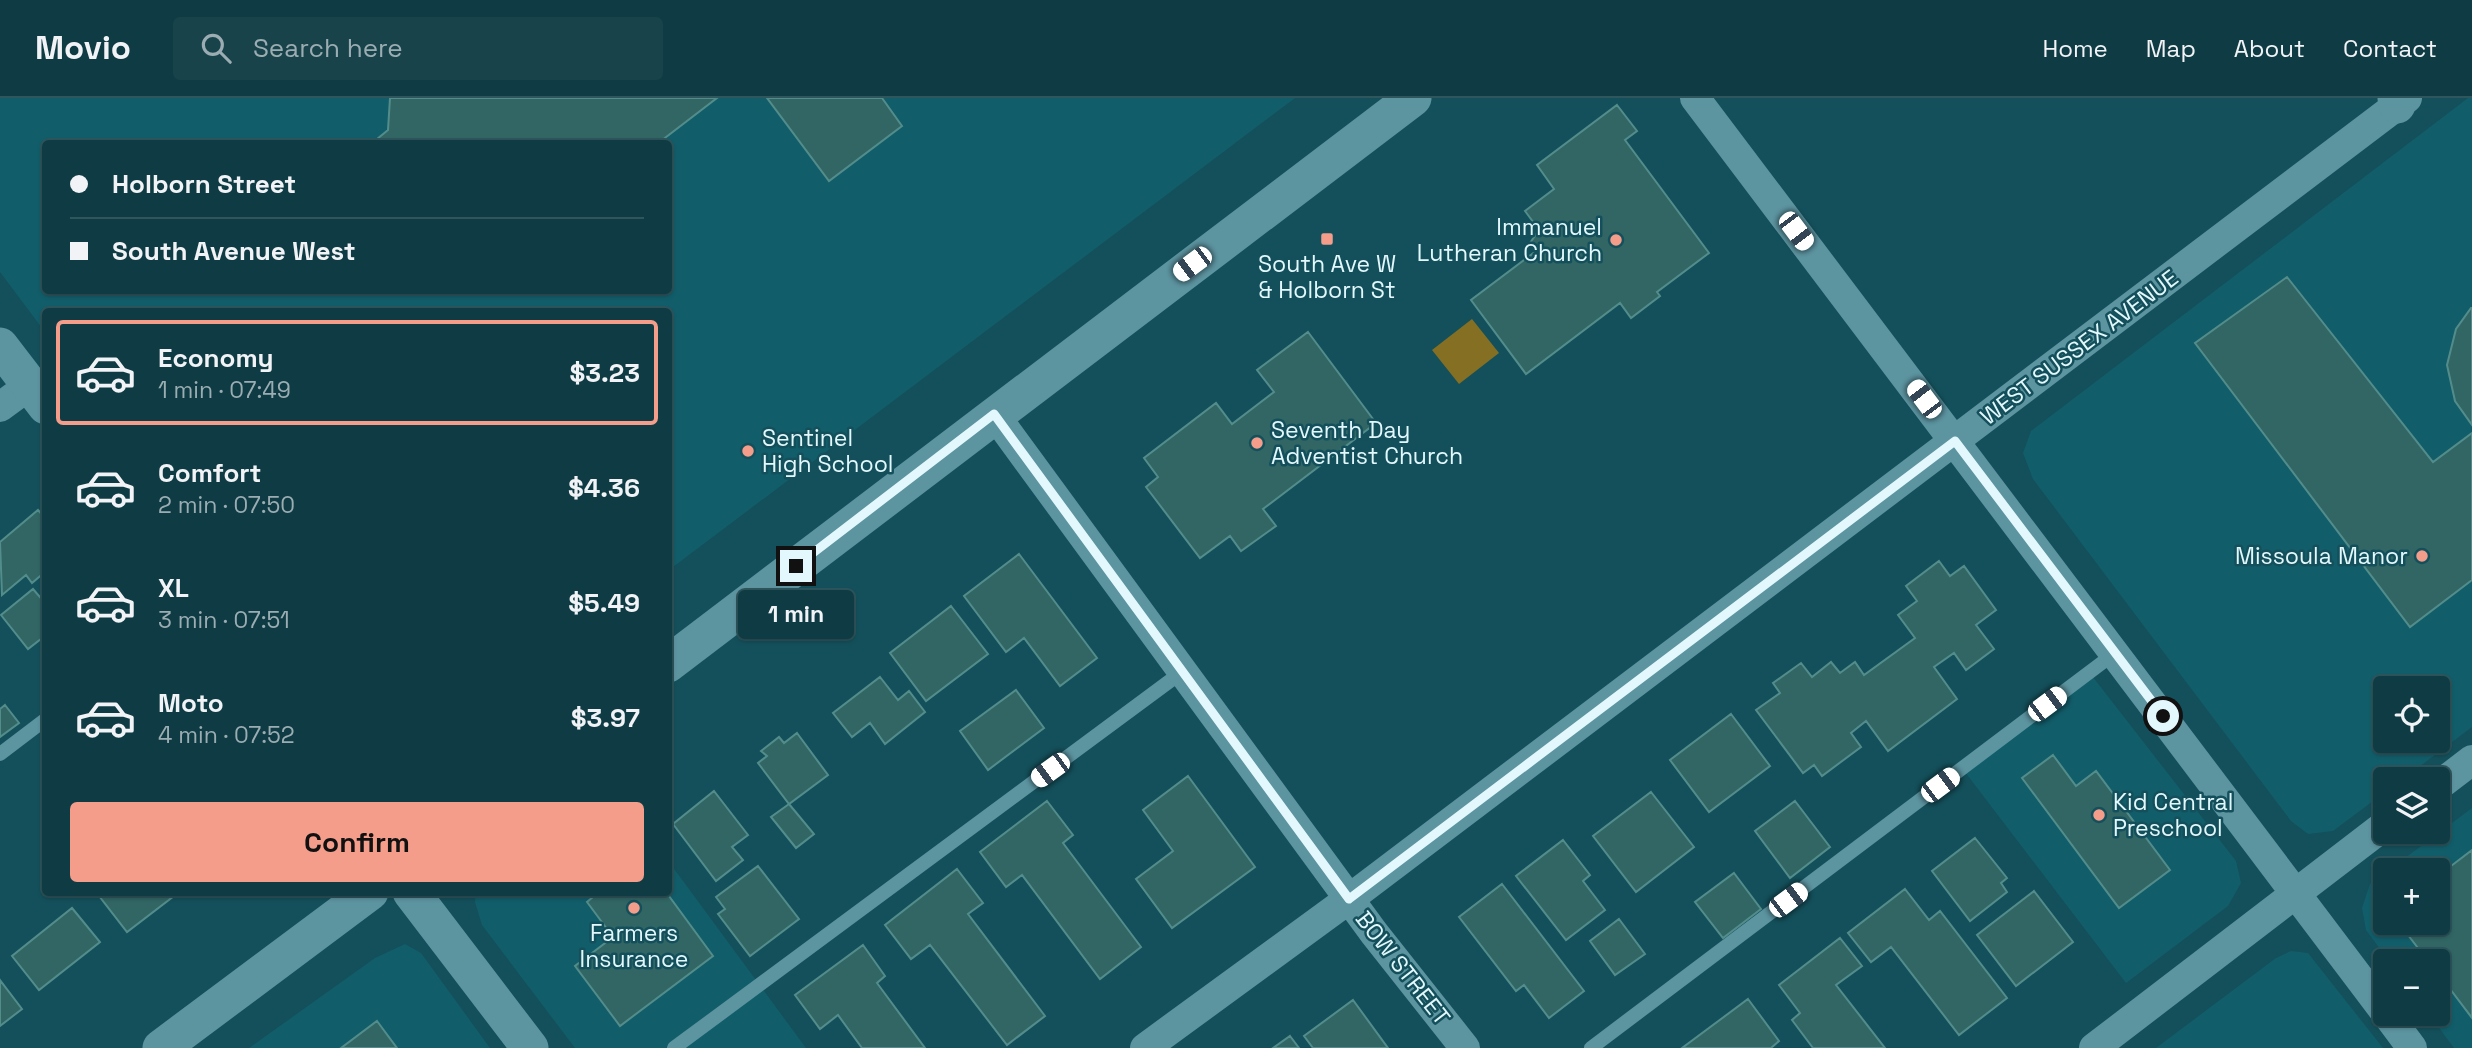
<!DOCTYPE html>
<meta charset="utf-8">
<style>
:root{--surface:#0f3c44;--page:#18434b;--text:#f1f3f6;--muted:#9badb2;--line:#2f565d;--accent:#f49d8b}
body{margin:0;font-family:"Space Grotesk",sans-serif;background:var(--page);color:var(--text);height:100vh;display:flex;flex-direction:column;font-size:26px;white-space:nowrap}
*{box-sizing:border-box;margin:0}
p{font-size:23px;color:var(--muted)}
.icon{flex:none;width:38px;height:38px;fill:none;stroke:currentColor;stroke-width:2;stroke-linecap:round;stroke-linejoin:round}
.map{position:relative;flex:1;overflow:hidden}
.details{position:absolute;left:42px;top:210px;width:630px;height:588px;display:flex;flex-direction:column;background:var(--surface);border-radius:7px;box-shadow:0 2px 5px #0004,0 0 0 2px var(--line)}
.details>*{flex:none}
.guide{position:absolute;left:42px;top:42px;width:630px;height:154px;border-radius:7px;box-shadow:0 2px 5px #0004,0 0 0 2px var(--line);display:grid;align-content:center;height:154px;padding:0 28px;background:var(--surface)}
.tools{position:absolute;left:2373px;top:578px;display:grid;gap:14px}
.tools a{display:grid;place-items:center;width:77px;height:77px;border-radius:7px;background:var(--surface);box-shadow:0 2px 5px #0004,0 0 0 2px var(--line);font-size:35px}
.end{position:absolute;width:32px;height:32px;margin:-16px;border:9px solid #e2f8fd;background:#111;box-shadow:0 0 0 4px #111}
.from{border-radius:50%}
.bubble{position:absolute;height:49px;border-radius:7px;background:var(--surface);box-shadow:0 2px 5px #0004,0 0 0 2px var(--line);font-size:23px;font-weight:600;line-height:49px;text-align:center}
.car{position:absolute;width:21px;height:42px;margin:-21px -10px;border-radius:9px;box-shadow:0 0 5px 2px #0007;background:linear-gradient(#fff 24%,#345 0 40%,#fff 0 76%,#345 0 86%,#fff 0)}
.guide b{display:flex;align-items:center;gap:24px;height:66px;font-size:26px}
.guide b+b{border-top:2px solid var(--line)}
.guide i{width:18px;height:18px;background:var(--text)}
ul{padding:12px 0 0;list-style:none}
li{display:flex;align-items:center;gap:21px;height:105px;margin:0 14px 10px;padding:0 14px;border:4px solid transparent;border-radius:7px}
li div{flex:1}
li b{display:block;font-size:26px}
li em{font-style:normal;font-weight:600}
li.current{border-color:var(--accent)}
li>.icon{width:63px;height:63px;stroke-width:1.5}
.primary-button{display:flex;gap:14px;margin-top:auto;padding:14px 28px}
.primary-button a{flex:1;height:80px;border-radius:7px;background:var(--accent);color:#111;font-size:28px;font-weight:600;line-height:80px;text-align:center}
header{display:flex;align-items:center;gap:42px;box-sizing:border-box;height:98px;padding:0 35px;background:var(--surface);border-bottom:2px solid var(--line)}
header strong{font-size:33px}
nav{display:flex;gap:38px;margin-inline-start:auto;font-size:24px}
.search{width:490px;height:63px;background:var(--page);display:flex;align-items:center;gap:18px;box-sizing:border-box;padding:0 24px;border-radius:7px;color:var(--muted);font-size:26px}
.map>svg:first-child{display:block}
.built{fill:#125d6a;fill-rule:evenodd}
.green{fill:#856f23}
.building{fill:#316665;stroke:#538d8b;stroke-width:2}
.lines{fill:none;stroke-linecap:round;stroke-linejoin:round}
.service{stroke:#5c94a0;stroke-width:14}
.minor{stroke:#5c94a0;stroke-width:30}
.tertiary{stroke:#5c94a0;stroke-width:37}
.route{stroke:#e2f8fd;stroke-width:9}
.poi-dot{fill:#f49d8b;stroke:#14505b;stroke-width:2.5}
.labels{text-anchor:middle;stroke-width:5;stroke-linejoin:round;paint-order:stroke}
.poi-label{font-size:23px;fill:#e2f8fd;stroke:#14505b;text-anchor:start}
.street-label{font-size:23px;fill:#e2f8fd;stroke:#14505b}
</style>
<header>
<strong>Movio</strong>
<div class="search"><svg class="icon" aria-label="search" viewBox="0 0 24 24"><circle cx="10" cy="10" r="6"/><path d="M15 15l6 6"/></svg>Search here</div>
<nav><a>Home</a><a>Map</a><a>About</a><a>Contact</a></nav>
</header>
<div class="map">
<svg width="2472" height="950" viewBox="0 0 2472 950">
<rect width="100%" height="100%" fill="#14505b"/>
<path class="built" d="M0 0H1295L669 472 668 214H46L45 234 0 174ZM46 46H668V192H46Z
M2468 0H2472V629L2403 681H2385V694L2333 733 2308 736 2291 723 2033 381 2023 355 2031 333ZM2385 590H2438V642H2385Z
M2089 574 2236 763 2241 785 2228 808 2126 885 1962 670Z
M2472 710V950H2454L2428 915H2438V863H2389L2366 832 2362 810 2370 786 2385 775V824H2438V772H2389Z
M669 764 806 950H575L482 827 475 804 476 794H668Z
M405 846 421 855 490 950H249L375 860Z
M2291 853 2308 855 2383 950H2156L2276 860Z"/>
<path class="green" d="M1472 221 1499 255 1459 286 1432 252Z"/>
<path class="building" d="M390 0H717L657 46H371L388 32Z
M767 0H882L902 28 829 83Z
M1617 7 1637 33 1625 42 1709 155 1657 194 1660 198 1631 220 1620 205 1526 276 1471 202 1536 153 1530 145 1539 132 1525 113 1554 91 1537 67Z
M2287 179 2433 364 2472 335V482L2410 529 2195 245Z
M2471 210H2472V327L2455 303 2447 267 2456 231Z
M1308 234 1376 325 1263 411 1276 428 1241 453 1230 438 1200 460 1146 389 1158 379 1144 360 1216 305 1232 326 1274 294 1257 272Z
M38 412 46 421V473L32 485 26 477 2 497 0 444Z
M1019 456 1097 560 1060 588 1024 540 1006 554 964 498Z
M1939 463 1950 478 1964 468 1996 512 1976 527 1994 551 1966 572 1954 555 1934 569 1957 601 1888 653 1866 623 1851 635 1861 649 1822 678 1814 667 1803 675 1756 612 1780 595 1773 585 1801 565 1812 579 1831 564 1840 575 1855 564 1864 577 1915 540 1898 517 1917 503 1906 488Z
M33 491 46 506V537L28 551 1 517Z
M951 508 988 556 926 603 890 555Z
M880 579 898 602 909 593 925 614 885 646 870 625 852 639 833 615Z
M1016 592 1044 630 988 672 960 633Z
M5 607 19 625 0 639V611Z
M1731 616 1770 668 1709 714 1670 662Z
M797 635 828 677 789 706 758 665 767 658 761 653 779 639 784 645Z
M2053 657 2076 688 2096 673 2170 772 2119 810 2022 680Z
M1188 678 1255 769 1172 830 1136 781 1173 753 1143 712Z
M714 693 748 737 732 749 743 762 716 783 673 726Z
M1651 694 1694 749 1636 794 1593 738Z
M1047 703 1073 737 1063 745 1141 849 1100 881 1022 777 1006 789 980 754Z
M1795 703 1830 749 1790 780 1755 733Z
M789 706 814 736 796 750 771 719Z
M1975 740 2007 780 2001 785 2007 794 1970 823 1932 773Z
M1563 742 1590 777 1583 783 1605 812 1566 842 1516 778Z
M2472 752V920L2438 875V863H2428L2398 824H2438V778Z
M758 768 799 821 750 858 718 816 725 811 716 799Z
M957 771 983 805 968 816 1045 918 1007 947 930 847 911 861 885 827Z
M1734 775 1761 811 1723 840 1695 804Z
M1502 786 1584 893 1549 920 1524 887 1516 893 1459 819Z
M1905 791 1929 822 1940 813 2007 900 1959 937 1891 849 1871 864 1848 835Z
M2034 793 2073 844 2016 888 1977 837Z
M96 794H171L174 798 127 834Z
M599 794H666L713 858 620 928 575 868 613 839 587 804Z
M72 810 100 844 39 892 12 858Z
M1619 821 1645 856 1615 877 1590 843Z
M1840 840 1862 868 1836 887 1885 950H1813L1792 922 1800 915 1779 887Z
M863 847 885 878 877 885 925 950H862L838 917 820 931 795 897Z
M0 882 22 911 0 928Z
M1748 901 1779 943 1771 950H1682Z
M1353 902 1388 950H1313L1304 938Z
M377 923 397 950H341Z
M1290 938 1299 950H1273Z"/>
<g class="lines">
<path class="service" d="M0 656 46 621
M674 950 1182 574
M1591 950 2115 555"/>
<path class="minor" d="M1695 0 2385 914
M0 309 30 287
M994 316 1374 835 1465 950
M2438 688 2472 662
M2386 915 2412 950
M1145 950 1349 801 2407 0
M2094 950 2385 727"/>
<path class="tertiary" d="M2396 0 2397 7
M0 248 46 308
M668 566 1413 0
M411 794 530 950
M161 950 370 794"/>
</g>
<g class="lines">
<path class="route" d="M796 468 994 316 1349 801 1955 343 2163 618"/>
</g>
<g class="poi-dot">
<rect x="1320" y="134" width="14" height="14" rx="3.5"/>
<circle cx="1616" cy="142" r="7"/>
<circle cx="1257" cy="345" r="7"/>
<circle cx="748" cy="353" r="7"/>
<circle cx="2422" cy="458" r="7"/>
<circle cx="2099" cy="717" r="7"/>
<circle cx="634" cy="810" r="7"/>
</g>
<g class="labels">
<g class="poi-label">
<text x="1602" y="137" text-anchor="end">Immanuel<tspan x="1602" dy="26">Lutheran Church</tspan></text>
<text x="1327" y="174" text-anchor="middle">South Ave W<tspan x="1327" dy="26">&amp; Holborn St</tspan></text>
<text x="1271" y="340">Seventh Day<tspan x="1271" dy="26">Adventist Church</tspan></text>
<text x="762" y="348">Sentinel<tspan x="762" dy="26">High School</tspan></text>
<text x="2408" y="466" text-anchor="end">Missoula Manor</text>
<text x="2113" y="712">Kid Central<tspan x="2113" dy="26">Preschool</tspan></text>
<text x="634" y="843" text-anchor="middle">Farmers<tspan x="634" dy="26">Insurance</tspan></text>
</g>
<g class="street-label">
<text transform="translate(2079 249) rotate(-37)" y="8">WEST SUSSEX AVENUE</text>
<text transform="translate(1403 870) rotate(52)" y="8">BOW STREET</text>
</g>
</g>
</svg>
<div class="tools">
<a><svg class="icon" aria-label="locate" viewBox="0 0 24 24"><circle cx="12" cy="12" r="6"/><path d="M12 2v4M12 18v4M2 12h4M18 12h4"/></svg></a>
<a><svg class="icon" aria-label="layers" viewBox="0 0 24 24"><path d="M12 4l9 5-9 5-9-5zM3 14l9 5 9-5"/></svg></a>
<a>+</a>
<a>−</a>
</div>
<i class="end from" style="left:2163px;top:618px"></i>
<i class="end" style="left:796px;top:468px"></i>
<div class="bubble" style="left:738px;top:492px;width:116px">1 min</div>
<i class="car" style="left:1796px;top:133px;rotate:143deg"></i>
<i class="car" style="left:1192px;top:166px;rotate:233deg"></i>
<i class="car" style="left:1924px;top:301px;rotate:323deg"></i>
<i class="car" style="left:2047px;top:606px;rotate:53deg"></i>
<i class="car" style="left:1050px;top:672px;rotate:234deg"></i>
<i class="car" style="left:1940px;top:687px;rotate:53deg"></i>
<i class="car" style="left:1788px;top:802px;rotate:53deg"></i>
<div class="guide">
<b><i class="from"></i>Holborn Street</b>
<b><i></i>South Avenue West</b>
</div>
<section class="details">
<ul>
<li class="current"><svg class="icon" aria-label="car" viewBox="0 0 24 24"><path d="M5 17H2v-5l4-1 3-4h7l3 4 3 1v5h-3M9 17h6M6 11h13"/><circle cx="7" cy="17" r="2"/><circle cx="17" cy="17" r="2"/></svg><div><b>Economy</b><p>1 min · 07:49</p></div><em>$3.23</em></li>
<li><svg class="icon" aria-label="car" viewBox="0 0 24 24"><path d="M5 17H2v-5l4-1 3-4h7l3 4 3 1v5h-3M9 17h6M6 11h13"/><circle cx="7" cy="17" r="2"/><circle cx="17" cy="17" r="2"/></svg><div><b>Comfort</b><p>2 min · 07:50</p></div><em>$4.36</em></li>
<li><svg class="icon" aria-label="car" viewBox="0 0 24 24"><path d="M5 17H2v-5l4-1 3-4h7l3 4 3 1v5h-3M9 17h6M6 11h13"/><circle cx="7" cy="17" r="2"/><circle cx="17" cy="17" r="2"/></svg><div><b>XL</b><p>3 min · 07:51</p></div><em>$5.49</em></li>
<li><svg class="icon" aria-label="car" viewBox="0 0 24 24"><path d="M5 17H2v-5l4-1 3-4h7l3 4 3 1v5h-3M9 17h6M6 11h13"/><circle cx="7" cy="17" r="2"/><circle cx="17" cy="17" r="2"/></svg><div><b>Moto</b><p>4 min · 07:52</p></div><em>$3.97</em></li>
</ul>
<div class="primary-button"><a>Confirm</a></div>
</section>
</div>
